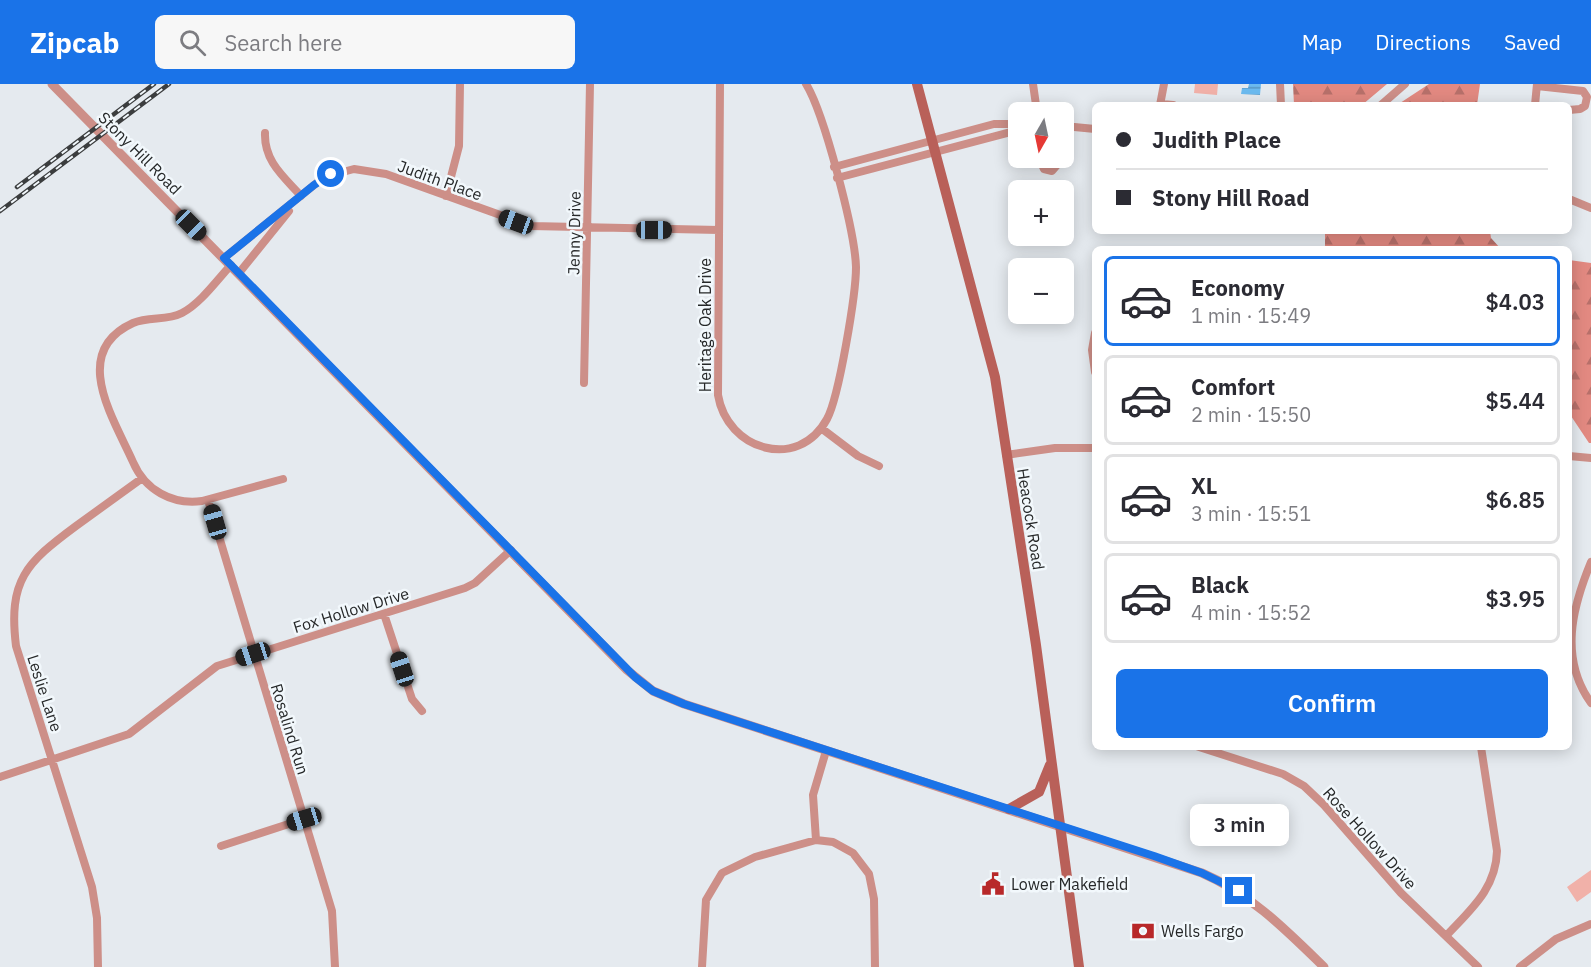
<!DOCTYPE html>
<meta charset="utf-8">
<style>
:root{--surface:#fff;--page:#f7f7f7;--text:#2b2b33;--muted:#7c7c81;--line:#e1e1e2;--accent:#1a73e8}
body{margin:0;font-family:"IBM Plex Sans",sans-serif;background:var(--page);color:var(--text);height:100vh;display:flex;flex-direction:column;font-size:22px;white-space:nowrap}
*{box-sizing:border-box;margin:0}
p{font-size:20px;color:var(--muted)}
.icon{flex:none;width:33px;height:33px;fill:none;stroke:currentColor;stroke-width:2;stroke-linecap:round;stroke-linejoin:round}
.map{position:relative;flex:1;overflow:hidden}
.side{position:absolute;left:1092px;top:162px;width:480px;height:504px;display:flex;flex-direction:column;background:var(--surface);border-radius:9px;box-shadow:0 3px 15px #0003}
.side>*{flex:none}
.guide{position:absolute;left:1092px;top:18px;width:480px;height:132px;border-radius:9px;box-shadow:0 3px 15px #0003;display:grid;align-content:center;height:132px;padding:0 24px;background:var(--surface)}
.needle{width:39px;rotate:189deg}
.fabs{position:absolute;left:1008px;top:18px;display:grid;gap:12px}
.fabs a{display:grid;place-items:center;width:66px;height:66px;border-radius:9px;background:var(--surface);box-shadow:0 3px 15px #0003;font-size:30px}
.end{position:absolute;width:27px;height:27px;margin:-14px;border:8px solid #1a73e8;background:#fff;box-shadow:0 0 0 3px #fff}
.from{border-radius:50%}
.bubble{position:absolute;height:42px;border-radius:9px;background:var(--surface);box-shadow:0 3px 15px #0003;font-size:20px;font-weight:600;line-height:42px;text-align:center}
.car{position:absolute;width:18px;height:36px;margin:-18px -9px;border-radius:8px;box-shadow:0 0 4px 2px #0007;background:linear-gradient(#222 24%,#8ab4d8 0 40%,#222 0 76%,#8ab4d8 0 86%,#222 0)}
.guide b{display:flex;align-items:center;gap:21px;height:57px;font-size:22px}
.guide b+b{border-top:2px solid var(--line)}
.guide i{width:15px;height:15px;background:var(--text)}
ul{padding:10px 0 0;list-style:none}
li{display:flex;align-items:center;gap:18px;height:90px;margin:0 12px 9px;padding:0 12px;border:3px solid var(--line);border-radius:9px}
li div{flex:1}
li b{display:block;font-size:22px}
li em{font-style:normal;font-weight:600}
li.selected{border-color:var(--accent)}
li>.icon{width:54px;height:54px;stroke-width:1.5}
.primary-button{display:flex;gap:12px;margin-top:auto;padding:12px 24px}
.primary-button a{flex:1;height:69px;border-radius:9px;background:var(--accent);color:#fff;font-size:24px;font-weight:600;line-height:69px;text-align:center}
header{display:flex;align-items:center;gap:36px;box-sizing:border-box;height:84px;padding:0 30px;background:var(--accent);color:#fff}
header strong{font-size:28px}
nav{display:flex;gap:33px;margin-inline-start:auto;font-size:21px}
.search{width:420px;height:54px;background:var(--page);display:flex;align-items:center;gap:15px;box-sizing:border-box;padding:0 21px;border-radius:9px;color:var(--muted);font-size:22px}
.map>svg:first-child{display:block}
.forest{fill:url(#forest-firs)}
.pitch{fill:#f1b1a9}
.water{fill:url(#water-rules)}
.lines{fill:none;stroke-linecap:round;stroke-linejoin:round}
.minor{stroke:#cd8f88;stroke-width:8}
.tertiary{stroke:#cd8f88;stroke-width:9}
.secondary{stroke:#b96059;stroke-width:10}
.rail-casing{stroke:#3b3d3e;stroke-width:4.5}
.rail{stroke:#f2f8fc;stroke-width:2;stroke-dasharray:7;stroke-linecap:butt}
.route{stroke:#1a73e8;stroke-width:8}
.labels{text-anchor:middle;stroke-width:5;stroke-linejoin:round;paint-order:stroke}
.street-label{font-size:16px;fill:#262829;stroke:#f2f8fc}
.poi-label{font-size:16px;fill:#262829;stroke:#f2f8fc;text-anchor:start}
</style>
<header>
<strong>Zipcab</strong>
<div class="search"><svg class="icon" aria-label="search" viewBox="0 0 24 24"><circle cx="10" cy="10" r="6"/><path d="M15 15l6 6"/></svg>Search here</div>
<nav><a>Map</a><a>Directions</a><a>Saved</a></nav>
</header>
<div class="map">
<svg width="1591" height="883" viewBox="0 0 1591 883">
<defs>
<pattern id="forest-firs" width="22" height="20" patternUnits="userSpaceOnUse" patternTransform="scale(1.5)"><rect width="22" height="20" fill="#e28981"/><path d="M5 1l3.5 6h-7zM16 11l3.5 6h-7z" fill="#b7706a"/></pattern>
<pattern id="water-rules" width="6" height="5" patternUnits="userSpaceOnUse" patternTransform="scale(1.5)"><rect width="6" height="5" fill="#6bbaef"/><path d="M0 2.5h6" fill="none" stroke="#5897c2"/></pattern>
</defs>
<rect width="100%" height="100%" fill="#e5eaef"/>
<path class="forest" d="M1293 0H1387L1362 21H1294Z
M1429 0H1480L1477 21H1397Z
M1328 147H1490L1491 154 1501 165H1325V150Z
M1569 176 1591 179V359H1589L1569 329Z"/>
<path class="pitch" d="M1195 0H1218L1217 11 1194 9Z
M1591 786V808L1577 818 1567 803Z"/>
<path class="water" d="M1249 0H1261L1260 11 1241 10 1242 4H1248Z"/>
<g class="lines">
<path class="minor" d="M720 0 718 311C727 366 798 388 827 335 839 313 856 210 856 183 855 148 824 29 806 0
M1033 0 1037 28
M1280 0 1281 21
M1537 2 1583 7 1587 13 1585 22 1580 25 1569 26
M1161 20 1173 21
M1160 21 1164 0
M1381 21 1405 0
M1535 21 1537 0
M1064 42 1095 45
M265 49C264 77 283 92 301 112
M1039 74 1044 85 1052 87 1058 80V74
M834 83 994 40H1018
M837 94 1018 46
M446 112 459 62 460 0
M1569 115 1591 124
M224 174 324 93 354 85 386 90 531 142 719 146
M231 181C217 196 201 219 182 229 167 237 149 232 133 239 69 268 114 335 133 378 145 406 172 421 202 417L283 395
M239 189 289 127
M1095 249 1092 266 1095 288
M584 299 590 0
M821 344 858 372 879 382
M1006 371 1055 364H1095
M1569 372 1591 374
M208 416 332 827 335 883
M1591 478C1572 524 1559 574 1591 619
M384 530 412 615 422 627
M1199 663 1283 690 1304 702 1324 721 1401 809 1478 883
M0 693 129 650 217 582 465 504 475 499 511 466
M816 756 813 711 826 667
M221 762 304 735
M1446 852C1470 826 1496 805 1497 767L1481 663
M98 883 97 834 92 803 16 562C8 496 26 479 76 442 98 426 119 411 141 395
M702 883 706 816 722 789 755 773 816 756 833 758 853 769 869 790 874 815 875 883
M1520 883 1556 855 1591 840"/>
<path class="tertiary" d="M52 0 627 586 653 607 684 620 1202 789C1251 810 1287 847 1324 883"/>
<path class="secondary" d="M917 0 995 293 1036 561 1079 883
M1009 725 1039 708 1050 681"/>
<g class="rail-casing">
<path id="rail" d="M17 103 154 0
M0 127 169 0"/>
</g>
<use href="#rail" class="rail"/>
</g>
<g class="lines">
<path class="route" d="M331 90 314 101 224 174 635 593 653 607 684 620 1154 772 1202 789 1239 807"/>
</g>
<defs>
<g id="civic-bare" transform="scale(1.8)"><path d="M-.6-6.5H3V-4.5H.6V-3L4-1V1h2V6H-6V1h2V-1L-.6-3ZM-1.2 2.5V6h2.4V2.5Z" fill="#b8292a" stroke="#f2f8fc" stroke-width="2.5" paint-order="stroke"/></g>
<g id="bank-bare" transform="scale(1.8)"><path d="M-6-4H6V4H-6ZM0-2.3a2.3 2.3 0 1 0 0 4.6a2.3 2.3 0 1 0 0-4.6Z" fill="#b8292a" stroke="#f2f8fc" stroke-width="2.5" paint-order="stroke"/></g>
</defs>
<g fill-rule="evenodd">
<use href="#civic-bare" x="993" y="800"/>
<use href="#bank-bare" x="1143" y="847"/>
</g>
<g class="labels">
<g class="street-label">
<text transform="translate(140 69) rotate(45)" y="6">Stony Hill Road</text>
<text transform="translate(440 96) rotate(20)" y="6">Judith Place</text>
<text transform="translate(574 149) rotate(-89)" y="6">Jenny Drive</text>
<text transform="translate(705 241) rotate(-90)" y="6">Heritage Oak Drive</text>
<text transform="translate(1031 435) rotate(81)" y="6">Heacock Road</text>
<text transform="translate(351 526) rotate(-17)" y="6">Fox Hollow Drive</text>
<text transform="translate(45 609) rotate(72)" y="6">Leslie Lane</text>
<text transform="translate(290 645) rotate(73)" y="6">Rosalind Run</text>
<text transform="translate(1370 754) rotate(48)" y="6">Rose Hollow Drive</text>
</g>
<g class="poi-label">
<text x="1011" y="806">Lower Makefield</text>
<text x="1161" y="853">Wells Fargo</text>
</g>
</g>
</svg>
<div class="fabs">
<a><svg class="needle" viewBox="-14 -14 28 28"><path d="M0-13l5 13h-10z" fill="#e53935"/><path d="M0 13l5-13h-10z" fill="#7c7c81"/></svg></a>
<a>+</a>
<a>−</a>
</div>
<i class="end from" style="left:331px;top:90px"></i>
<i class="end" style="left:1239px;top:807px"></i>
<div class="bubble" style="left:1190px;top:720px;width:99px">3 min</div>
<i class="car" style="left:516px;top:138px;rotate:290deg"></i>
<i class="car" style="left:191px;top:141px;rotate:135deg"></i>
<i class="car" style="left:654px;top:146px;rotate:90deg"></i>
<i class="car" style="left:215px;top:438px;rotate:344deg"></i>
<i class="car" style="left:253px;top:570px;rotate:252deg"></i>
<i class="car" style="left:402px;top:585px;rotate:342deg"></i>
<i class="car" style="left:304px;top:735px;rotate:253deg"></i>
<div class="guide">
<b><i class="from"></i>Judith Place</b>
<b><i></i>Stony Hill Road</b>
</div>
<section class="side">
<ul>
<li class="selected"><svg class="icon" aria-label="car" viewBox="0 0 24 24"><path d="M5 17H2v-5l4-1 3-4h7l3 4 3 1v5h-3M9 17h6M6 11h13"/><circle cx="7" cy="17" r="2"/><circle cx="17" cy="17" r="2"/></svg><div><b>Economy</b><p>1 min · 15:49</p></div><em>$4.03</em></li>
<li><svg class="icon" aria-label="car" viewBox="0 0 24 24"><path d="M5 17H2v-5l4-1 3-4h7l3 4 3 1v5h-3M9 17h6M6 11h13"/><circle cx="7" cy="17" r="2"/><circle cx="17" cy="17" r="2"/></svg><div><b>Comfort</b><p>2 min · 15:50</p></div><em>$5.44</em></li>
<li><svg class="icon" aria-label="car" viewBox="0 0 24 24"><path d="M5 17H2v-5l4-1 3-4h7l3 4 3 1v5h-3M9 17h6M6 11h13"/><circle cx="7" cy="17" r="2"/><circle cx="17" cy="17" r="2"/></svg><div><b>XL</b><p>3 min · 15:51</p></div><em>$6.85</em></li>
<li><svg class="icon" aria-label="car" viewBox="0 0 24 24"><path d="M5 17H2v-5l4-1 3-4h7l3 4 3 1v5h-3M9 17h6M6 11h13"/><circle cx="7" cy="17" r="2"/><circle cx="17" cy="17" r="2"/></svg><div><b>Black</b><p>4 min · 15:52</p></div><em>$3.95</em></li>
</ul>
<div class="primary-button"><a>Confirm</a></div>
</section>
</div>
